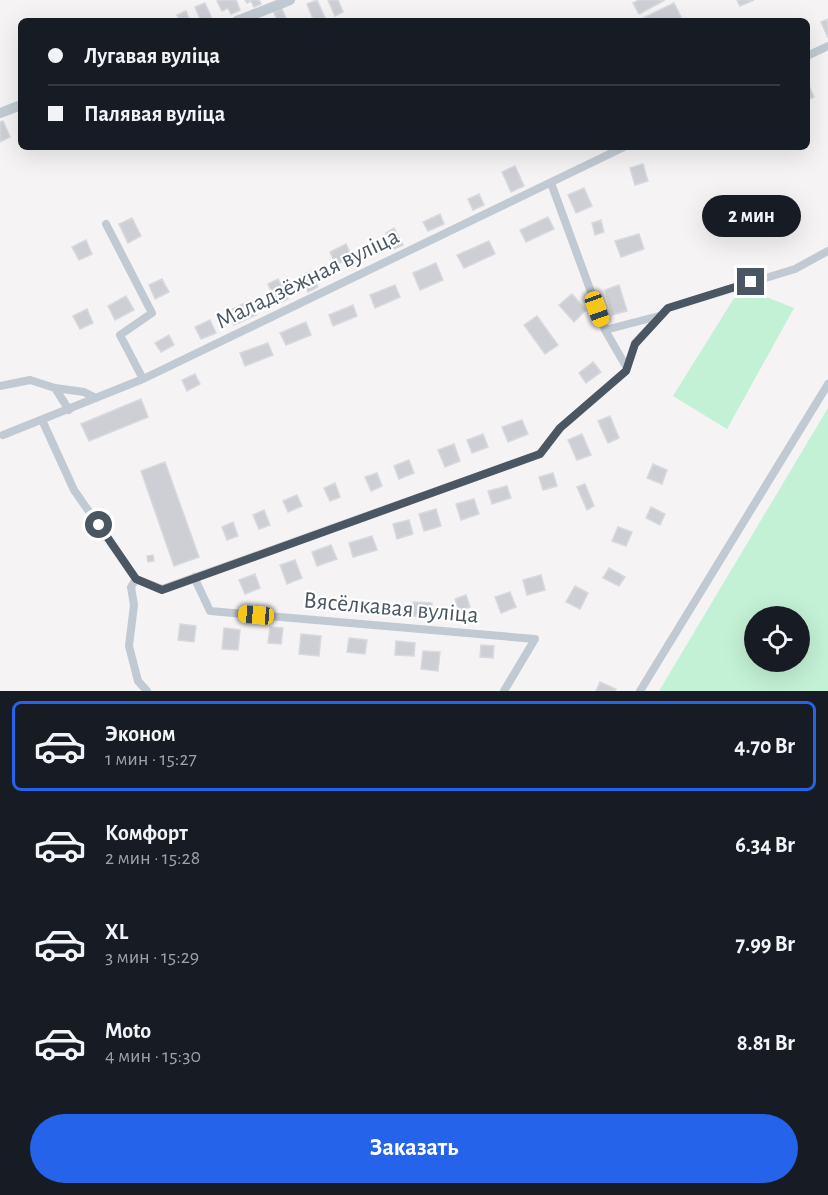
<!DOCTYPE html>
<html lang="ru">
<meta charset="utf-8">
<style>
:root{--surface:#171b24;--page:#20242c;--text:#f1f3f6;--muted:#9ea1a6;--line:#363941;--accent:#2563eb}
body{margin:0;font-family:"Alegreya Sans",sans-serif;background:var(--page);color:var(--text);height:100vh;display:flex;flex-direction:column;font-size:22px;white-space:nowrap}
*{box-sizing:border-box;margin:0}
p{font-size:20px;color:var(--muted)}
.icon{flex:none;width:33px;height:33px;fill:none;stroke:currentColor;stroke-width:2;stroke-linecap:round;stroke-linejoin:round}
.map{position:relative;height:691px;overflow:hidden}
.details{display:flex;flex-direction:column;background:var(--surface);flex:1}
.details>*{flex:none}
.banner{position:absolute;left:18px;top:18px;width:792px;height:132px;border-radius:9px;box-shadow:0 6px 24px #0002;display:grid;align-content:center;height:132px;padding:0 30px;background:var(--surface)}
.fabs{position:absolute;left:744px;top:606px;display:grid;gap:12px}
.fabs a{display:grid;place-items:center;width:66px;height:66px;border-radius:50%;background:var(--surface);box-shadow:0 6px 24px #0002;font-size:30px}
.end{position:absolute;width:27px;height:27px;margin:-14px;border:8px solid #4a5661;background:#fff;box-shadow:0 0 0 3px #fff}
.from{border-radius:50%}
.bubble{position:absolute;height:42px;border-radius:21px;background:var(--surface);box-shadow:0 6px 24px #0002;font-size:20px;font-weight:600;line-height:42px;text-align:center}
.car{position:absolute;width:18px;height:36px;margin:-18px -9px;border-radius:8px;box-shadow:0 0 4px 2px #0007;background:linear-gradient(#f5c518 24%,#345 0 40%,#f5c518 0 76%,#345 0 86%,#f5c518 0)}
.banner b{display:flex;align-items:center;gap:21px;height:57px;font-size:22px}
.banner b+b{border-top:2px solid var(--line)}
.banner i{width:15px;height:15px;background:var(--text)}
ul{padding:10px 0 0;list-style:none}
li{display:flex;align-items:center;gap:18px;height:90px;margin:0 12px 9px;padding:0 18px;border:3px solid transparent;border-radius:9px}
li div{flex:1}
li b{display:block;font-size:22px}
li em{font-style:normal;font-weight:600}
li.selected{border-color:var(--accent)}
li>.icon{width:54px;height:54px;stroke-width:1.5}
.action{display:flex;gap:12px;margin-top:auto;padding:12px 30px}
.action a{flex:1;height:69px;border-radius:36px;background:var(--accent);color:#fff;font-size:24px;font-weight:600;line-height:69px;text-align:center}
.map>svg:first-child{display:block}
.green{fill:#c3f1d5;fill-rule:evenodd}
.building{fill:#cdcfd5;stroke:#d7d9de;stroke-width:1.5}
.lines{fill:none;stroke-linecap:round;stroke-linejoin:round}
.minor{stroke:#c1cad2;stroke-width:8}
.tertiary{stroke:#c1cad2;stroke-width:10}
.route{stroke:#4a5661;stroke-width:8}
.labels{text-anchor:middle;stroke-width:4.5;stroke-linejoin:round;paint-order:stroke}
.street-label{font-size:24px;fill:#4a5661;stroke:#fff}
</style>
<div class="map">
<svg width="828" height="691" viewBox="0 0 828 691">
<rect width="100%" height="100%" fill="#f5f3f3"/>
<path class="green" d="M741 287 794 308 727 429 673 396Z
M828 408V691H659ZM800 616V662H754V616Z"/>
<path class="building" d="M220 0H236L240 10 231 14 228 8 222 11 217 1Z
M245 0H259L261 4 254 7 251 1 247 3Z
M317 0 325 18 314 21 307 4Z
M328 0H338L343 12 335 16Z
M639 0H665L639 14 633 3Z
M737 0H754L740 6Z
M205 3 213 21H201L195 7Z
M674 3 683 21H642L641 19Z
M282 9 287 21H277L274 12Z
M186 11 190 21H180L177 15Z
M828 19V38L821 22Z
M807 81 814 97 807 100Z
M3 121 10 137 0 142V122Z
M643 164 648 181 635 185 630 168Z
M515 166 524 186 511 192 502 172Z
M584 188 592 206 576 213 568 195Z
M479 194 484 205 473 210 468 199Z
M440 214 444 224 428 231 423 222Z
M548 217 554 229 526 242 520 230Z
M132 218 141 236 128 243 119 224Z
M601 220 604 232 595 235 592 223Z
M394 228 403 245 394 249 386 233Z
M639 234 644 249 621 257 615 241Z
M86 240 92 254 79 260 72 247Z
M489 241 495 254 464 268 457 255Z
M346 244 352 257 336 265 330 252Z
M436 263 443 280 420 290 413 273Z
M310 271 318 287 308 292 301 276Z
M162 279 169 292 155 299 149 285Z
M278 279 288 299 277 304 268 284Z
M395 285 400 297 375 308 370 295Z
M619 285 627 311 612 315 605 290Z
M572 294 586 310 574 322 559 305Z
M126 296 134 310 115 320 108 306Z
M249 301 256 315 234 325 228 311Z
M353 305 357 316 333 326 329 315Z
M87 309 93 323 80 329 73 316Z
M537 316 558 345 545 354 524 325Z
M210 320 216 333 201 339 195 327Z
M306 322 311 335 286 345 280 333Z
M169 335 174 345 161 352 155 343Z
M268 343 273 355 245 366 240 353Z
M593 362 601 372 586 383 579 373Z
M195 374 200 384 187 391 182 380Z
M141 399 148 417 89 441 81 424Z
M610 416 619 438 608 443 598 421Z
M522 420 528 434 508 442 502 427Z
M483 434 488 447 472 453 467 440Z
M582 434 591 455 577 460 568 440Z
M454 444 460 461 445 467 438 450Z
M409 460 414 473 399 479 394 466Z
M165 462 199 557 174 566 141 471Z
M653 464 667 470 662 484 647 478Z
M377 473 382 486 371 491 365 477Z
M553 473 557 486 543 490 539 477Z
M335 483 340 497 330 501 324 488Z
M585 484 594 506 587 510 577 487Z
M507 486 511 498 492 504 488 491Z
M297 495 302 506 288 512 283 501Z
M474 499 479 514 461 520 456 504Z
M651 507 665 514 660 525 646 518Z
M436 509 441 526 424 531 419 514Z
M264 510 270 525 259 529 253 515Z
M409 520 413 534 397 539 393 524Z
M233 522 238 536 227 540 222 527Z
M618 527 632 532 626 546 612 541Z
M372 536 377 550 353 557 349 543Z
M331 545 337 559 317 566 312 552Z
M153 555 154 561 148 562 147 556Z
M295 560 302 578 287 584 280 565Z
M609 568 625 577 619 586 603 578Z
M255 574 260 588 245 594 239 580Z
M541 575 545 590 527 595 523 580Z
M575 586 588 593 580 609 566 602Z
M510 592 516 607 501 613 495 597Z
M466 595 470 607 459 611 455 599Z
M413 602 432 603 431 617 412 616Z
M180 624 196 626 194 642 178 640Z
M270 627 283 628 281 644 268 643Z
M224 628 240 630 238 650 222 649Z
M301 634 321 636 319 656 299 654Z
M349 638 367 640 365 654 347 652Z
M396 641 415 643 414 656 395 655Z
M481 645 494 646 493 658 480 657Z
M423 651 440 652 438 671 421 669Z
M600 682 616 689 615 691H596Z"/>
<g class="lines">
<path class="minor" d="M807 56 828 46
M551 183 605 330 659 316
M106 224 152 313 120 335 143 379
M605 330 627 368
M0 386 30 380 55 388 69 410
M55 388 84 392 96 398
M42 420 74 490 136 579 131 587 134 605 129 646 138 681 147 691
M3 435 143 379 624 147
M194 577 210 611 535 639 504 691
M136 579 162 589 540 454 560 428 626 371 635 343 668 308 795 269 828 251
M640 691 828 384"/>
<path class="tertiary" d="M237 21 290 0
M0 113 21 105"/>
</g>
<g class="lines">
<path class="route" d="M99 525 136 579 162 590 540 454 560 428 626 371 635 344 668 308 751 282"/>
</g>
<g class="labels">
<g class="street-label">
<text transform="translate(307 278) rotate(-26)" y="8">Маладзёжная вуліца</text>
<text transform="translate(391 607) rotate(5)" y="8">Вясёлкавая вуліца</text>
</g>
</g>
</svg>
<div class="fabs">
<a><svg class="icon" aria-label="locate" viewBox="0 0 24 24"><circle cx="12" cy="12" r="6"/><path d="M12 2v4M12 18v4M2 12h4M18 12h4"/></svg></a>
</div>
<i class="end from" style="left:99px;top:525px"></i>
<i class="end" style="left:751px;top:282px"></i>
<div class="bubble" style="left:702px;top:195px;width:99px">2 мин</div>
<i class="car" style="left:597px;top:309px;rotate:160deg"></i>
<i class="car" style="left:256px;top:615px;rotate:275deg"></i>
<div class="banner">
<b><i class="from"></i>Лугавая вуліца</b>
<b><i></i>Палявая вуліца</b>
</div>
</div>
<section class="details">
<ul>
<li class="selected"><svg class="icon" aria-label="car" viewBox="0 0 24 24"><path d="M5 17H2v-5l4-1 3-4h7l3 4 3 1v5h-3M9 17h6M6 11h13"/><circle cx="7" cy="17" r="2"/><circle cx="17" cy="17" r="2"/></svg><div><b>Эконом</b><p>1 мин · 15:27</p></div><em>4.70 Br</em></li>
<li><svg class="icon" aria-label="car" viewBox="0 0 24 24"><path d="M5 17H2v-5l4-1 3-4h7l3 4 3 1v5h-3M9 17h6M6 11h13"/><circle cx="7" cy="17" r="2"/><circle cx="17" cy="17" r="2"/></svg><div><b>Комфорт</b><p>2 мин · 15:28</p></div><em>6.34 Br</em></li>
<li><svg class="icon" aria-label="car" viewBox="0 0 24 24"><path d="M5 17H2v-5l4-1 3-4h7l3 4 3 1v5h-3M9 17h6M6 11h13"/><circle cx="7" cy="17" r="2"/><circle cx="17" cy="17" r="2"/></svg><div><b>XL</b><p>3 мин · 15:29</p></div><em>7.99 Br</em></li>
<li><svg class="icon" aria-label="car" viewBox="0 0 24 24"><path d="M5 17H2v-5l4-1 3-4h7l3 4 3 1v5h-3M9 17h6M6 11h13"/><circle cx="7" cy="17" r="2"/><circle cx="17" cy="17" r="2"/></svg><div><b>Moto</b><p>4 мин · 15:30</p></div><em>8.81 Br</em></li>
</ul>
<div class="action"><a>Заказать</a></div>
</section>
